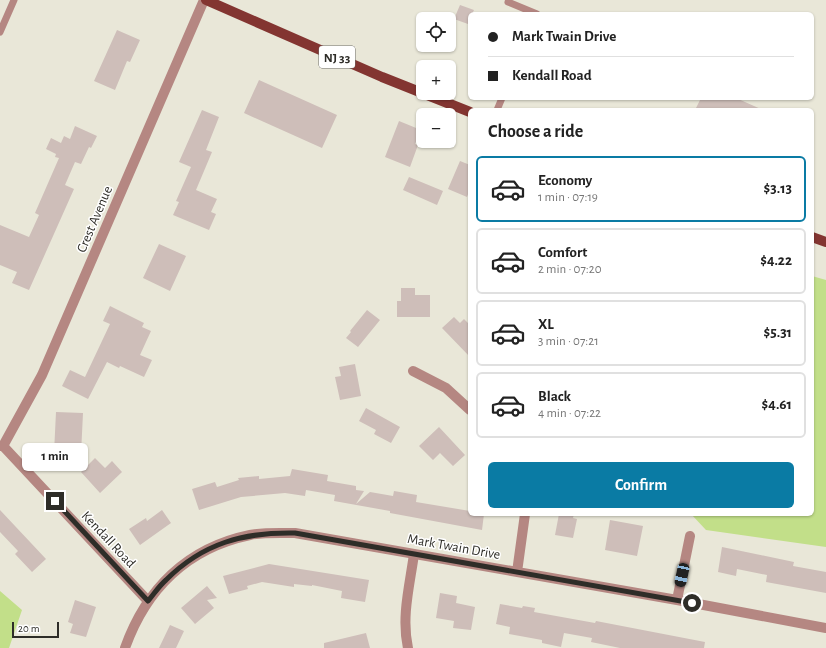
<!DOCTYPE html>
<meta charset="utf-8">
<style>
:root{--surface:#fff;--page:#f2f2f2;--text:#222;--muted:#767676;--line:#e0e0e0;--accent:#0a7ba4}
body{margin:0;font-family:"Alegreya Sans",sans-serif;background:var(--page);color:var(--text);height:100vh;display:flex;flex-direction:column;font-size:15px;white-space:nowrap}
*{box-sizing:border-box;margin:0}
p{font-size:13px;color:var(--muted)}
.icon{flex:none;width:22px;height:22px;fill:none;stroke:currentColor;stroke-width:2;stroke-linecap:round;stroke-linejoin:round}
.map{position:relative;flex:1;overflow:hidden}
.panel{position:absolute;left:468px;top:108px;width:346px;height:408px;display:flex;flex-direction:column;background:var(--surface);border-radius:6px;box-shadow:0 1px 3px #0004}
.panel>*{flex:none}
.top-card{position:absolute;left:468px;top:12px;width:346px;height:88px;border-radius:6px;box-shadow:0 1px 3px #0004;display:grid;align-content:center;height:88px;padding:0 20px;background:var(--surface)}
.fabs{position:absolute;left:416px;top:12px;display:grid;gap:8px}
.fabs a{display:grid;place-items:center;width:40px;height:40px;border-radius:6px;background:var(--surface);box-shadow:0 1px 3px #0004;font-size:20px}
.scale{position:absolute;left:12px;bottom:10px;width:47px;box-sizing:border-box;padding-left:4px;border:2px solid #2e2d28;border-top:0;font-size:11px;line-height:14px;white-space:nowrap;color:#2e2d28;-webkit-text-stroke:3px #fff;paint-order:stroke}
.end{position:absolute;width:18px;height:18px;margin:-9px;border:5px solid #2e2d28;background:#fff;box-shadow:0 0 0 2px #fff}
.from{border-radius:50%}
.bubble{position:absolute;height:28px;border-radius:6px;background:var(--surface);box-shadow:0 1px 3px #0004;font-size:13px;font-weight:700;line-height:28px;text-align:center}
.car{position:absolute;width:12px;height:24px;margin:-12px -6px;border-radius:5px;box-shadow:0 0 3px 1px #0007;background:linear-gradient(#222 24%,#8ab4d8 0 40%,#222 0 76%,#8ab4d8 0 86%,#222 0)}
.top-card b{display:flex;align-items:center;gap:14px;height:38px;font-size:15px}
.top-card b+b{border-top:1px solid var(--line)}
.top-card i{width:10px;height:10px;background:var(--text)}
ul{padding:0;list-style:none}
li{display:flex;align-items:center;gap:12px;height:66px;margin:0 8px 6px;padding:0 12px;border:2px solid var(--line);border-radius:6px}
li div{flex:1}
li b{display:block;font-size:15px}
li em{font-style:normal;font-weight:700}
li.current{border-color:var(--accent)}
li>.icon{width:36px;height:36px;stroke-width:1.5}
h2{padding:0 20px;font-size:18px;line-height:48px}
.cta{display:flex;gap:8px;margin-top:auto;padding:8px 20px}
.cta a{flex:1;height:46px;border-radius:6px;background:var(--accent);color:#fff;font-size:16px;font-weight:700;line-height:46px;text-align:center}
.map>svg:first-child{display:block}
.green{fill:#c2df89}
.building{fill:#cebeb9}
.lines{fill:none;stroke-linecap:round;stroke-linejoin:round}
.service{stroke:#b58782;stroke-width:7}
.minor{stroke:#b58782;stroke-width:10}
.primary{stroke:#833531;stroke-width:10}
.route{stroke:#2e2d28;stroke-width:5}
.labels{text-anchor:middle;stroke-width:3;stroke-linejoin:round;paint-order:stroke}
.shield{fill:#fff;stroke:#6d6c68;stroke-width:1}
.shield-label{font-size:13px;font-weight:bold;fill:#2e2d28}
.street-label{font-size:14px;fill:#2e2d28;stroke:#fff}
</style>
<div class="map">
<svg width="826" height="648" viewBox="0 0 826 648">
<rect width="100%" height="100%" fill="#e9e7d8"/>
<path class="green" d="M812 276 826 280V547L706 530 691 514H812Z
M0 591 22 610 9 648H0Z"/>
<path class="building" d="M460 5 474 10 472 14H470V20L468 24 454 19Z
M117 30 140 40 130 62 127 61 115 90 94 81Z
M259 80 337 115 322 148 244 113Z
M701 98H736L763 110H695Z
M202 110 219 117 206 150 212 152 196 190 217 199 211 212 216 214 209 230 173 215 179 202 176 201 191 167 179 162Z
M399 121 421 130 415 144 418 145 410 167 385 157Z
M75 126 97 136 91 148 89 147 81 164 75 162 65 185 74 189 29 290 12 283 17 272 0 265V225L29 237 39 215 35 213 59 158 55 157 56 154 46 149 51 138 61 143 64 136 70 139Z
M460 161 470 165V189L467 197 448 189Z
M409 177 443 191 437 205 403 190Z
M159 244 186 256 170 291 143 278Z
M401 288H415V295H430V317H397V301H401Z
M110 306 144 323 142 327 151 331 140 355 152 360 144 377 120 366 119 368 107 362 88 399 62 386 70 370 85 377 110 324 103 321Z
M367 310 380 320 358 347 346 338 351 332 350 331Z
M454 317 460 323 464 319 470 325V357L442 328Z
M355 364 361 396 340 400 335 377 341 376 339 367Z
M366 408 400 427 391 443 374 434 376 430 359 421Z
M56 412 83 413 81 454 54 453Z
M439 427 465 455 453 466 440 453 433 460 419 446Z
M95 458 105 468 112 461 122 472 100 493 81 472Z
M292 469 328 475 327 481 356 486V490L364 491 356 504 370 492 393 496 394 491 417 495 416 502 470 511V514H484L482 530 390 513V511L334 501 335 495 306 490 305 496 285 493 241 497 199 510 192 489 215 482 217 487 239 480 238 478 259 476V479L290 476Z
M0 510 46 559 32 572 15 554 18 551 0 532Z
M162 510 171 523 140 545 129 529 146 518 147 521Z
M559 514H574L573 518 577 519 573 538 555 535Z
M610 520 643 526 637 556 605 550Z
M722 547 794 562 793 566 826 572V593L766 582 767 575 737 569 736 576 718 572Z
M269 564 369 580 365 602 341 598 342 591 312 585V586L294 584V587L262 582 247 586 248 589 229 594 223 576Z
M207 586 217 598 207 600 214 608 195 624 181 608Z
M440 593 457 596 456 603 475 607 471 630 453 628 454 621 436 618Z
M75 600 96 607 86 637 70 633 73 624 68 622Z
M500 604 522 608 523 606 535 608 534 612 595 623 596 621 705 642 704 648H620L591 642 592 638 564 633 561 647 542 643V640L509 634 510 627 496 624Z
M170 625 184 631 176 648H159Z
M366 633 370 648H324V643Z"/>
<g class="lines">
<path class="service" d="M508 2 537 14
M0 32 14 0
M497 110 502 98"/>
<path class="minor" d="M413 371 446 388 470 410
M0 446H3L148 601
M3 446 42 375 204 0
M517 572 525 514
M677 600 690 536
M125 648C146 589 187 548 250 535 265 532 280 533 295 533L677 600 826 628
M408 648C401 617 410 584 414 554"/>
<path class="primary" d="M206 0 382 77 470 112
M812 237 826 242"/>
</g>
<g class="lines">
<path class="route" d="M55 501 148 601C154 594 159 586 166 580 203 543 244 532 295 533L692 603"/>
</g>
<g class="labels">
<rect class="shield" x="319" y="46" width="36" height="22" rx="3"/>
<g class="shield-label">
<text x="337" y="62">NJ 33</text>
</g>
<g class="street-label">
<text transform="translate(94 219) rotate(-67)" y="5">Crest Avenue</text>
<text transform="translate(109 539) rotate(47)" y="5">Kendall Road</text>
<text transform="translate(454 546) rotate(10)" y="5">Mark Twain Drive</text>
</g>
</g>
</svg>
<div class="fabs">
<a><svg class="icon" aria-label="locate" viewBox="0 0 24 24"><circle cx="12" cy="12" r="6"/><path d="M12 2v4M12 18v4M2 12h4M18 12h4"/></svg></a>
<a>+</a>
<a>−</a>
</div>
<div class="scale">20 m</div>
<i class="end from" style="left:692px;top:603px"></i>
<i class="end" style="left:55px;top:501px"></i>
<div class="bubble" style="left:22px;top:443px;width:66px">1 min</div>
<i class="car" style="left:682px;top:575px;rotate:192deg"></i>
<div class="top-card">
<b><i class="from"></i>Mark Twain Drive</b>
<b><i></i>Kendall Road</b>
</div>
<section class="panel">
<h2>Choose a ride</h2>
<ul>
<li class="current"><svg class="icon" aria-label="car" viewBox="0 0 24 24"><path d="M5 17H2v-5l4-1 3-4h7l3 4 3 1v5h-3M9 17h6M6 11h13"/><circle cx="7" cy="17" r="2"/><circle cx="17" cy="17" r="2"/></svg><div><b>Economy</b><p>1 min · 07:19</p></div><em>$3.13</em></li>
<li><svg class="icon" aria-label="car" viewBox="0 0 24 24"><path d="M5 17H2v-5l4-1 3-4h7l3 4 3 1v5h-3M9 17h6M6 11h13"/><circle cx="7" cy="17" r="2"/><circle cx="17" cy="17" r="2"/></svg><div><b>Comfort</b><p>2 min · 07:20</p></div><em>$4.22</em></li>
<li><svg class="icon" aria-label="car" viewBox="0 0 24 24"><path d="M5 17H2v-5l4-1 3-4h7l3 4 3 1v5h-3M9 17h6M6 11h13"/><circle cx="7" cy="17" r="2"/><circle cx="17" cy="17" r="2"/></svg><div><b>XL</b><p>3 min · 07:21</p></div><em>$5.31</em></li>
<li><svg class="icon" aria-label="car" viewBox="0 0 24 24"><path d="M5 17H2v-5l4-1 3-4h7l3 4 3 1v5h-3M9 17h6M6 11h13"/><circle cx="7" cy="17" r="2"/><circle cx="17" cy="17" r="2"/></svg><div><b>Black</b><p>4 min · 07:22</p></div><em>$4.61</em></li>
</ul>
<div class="cta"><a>Confirm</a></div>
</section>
</div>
